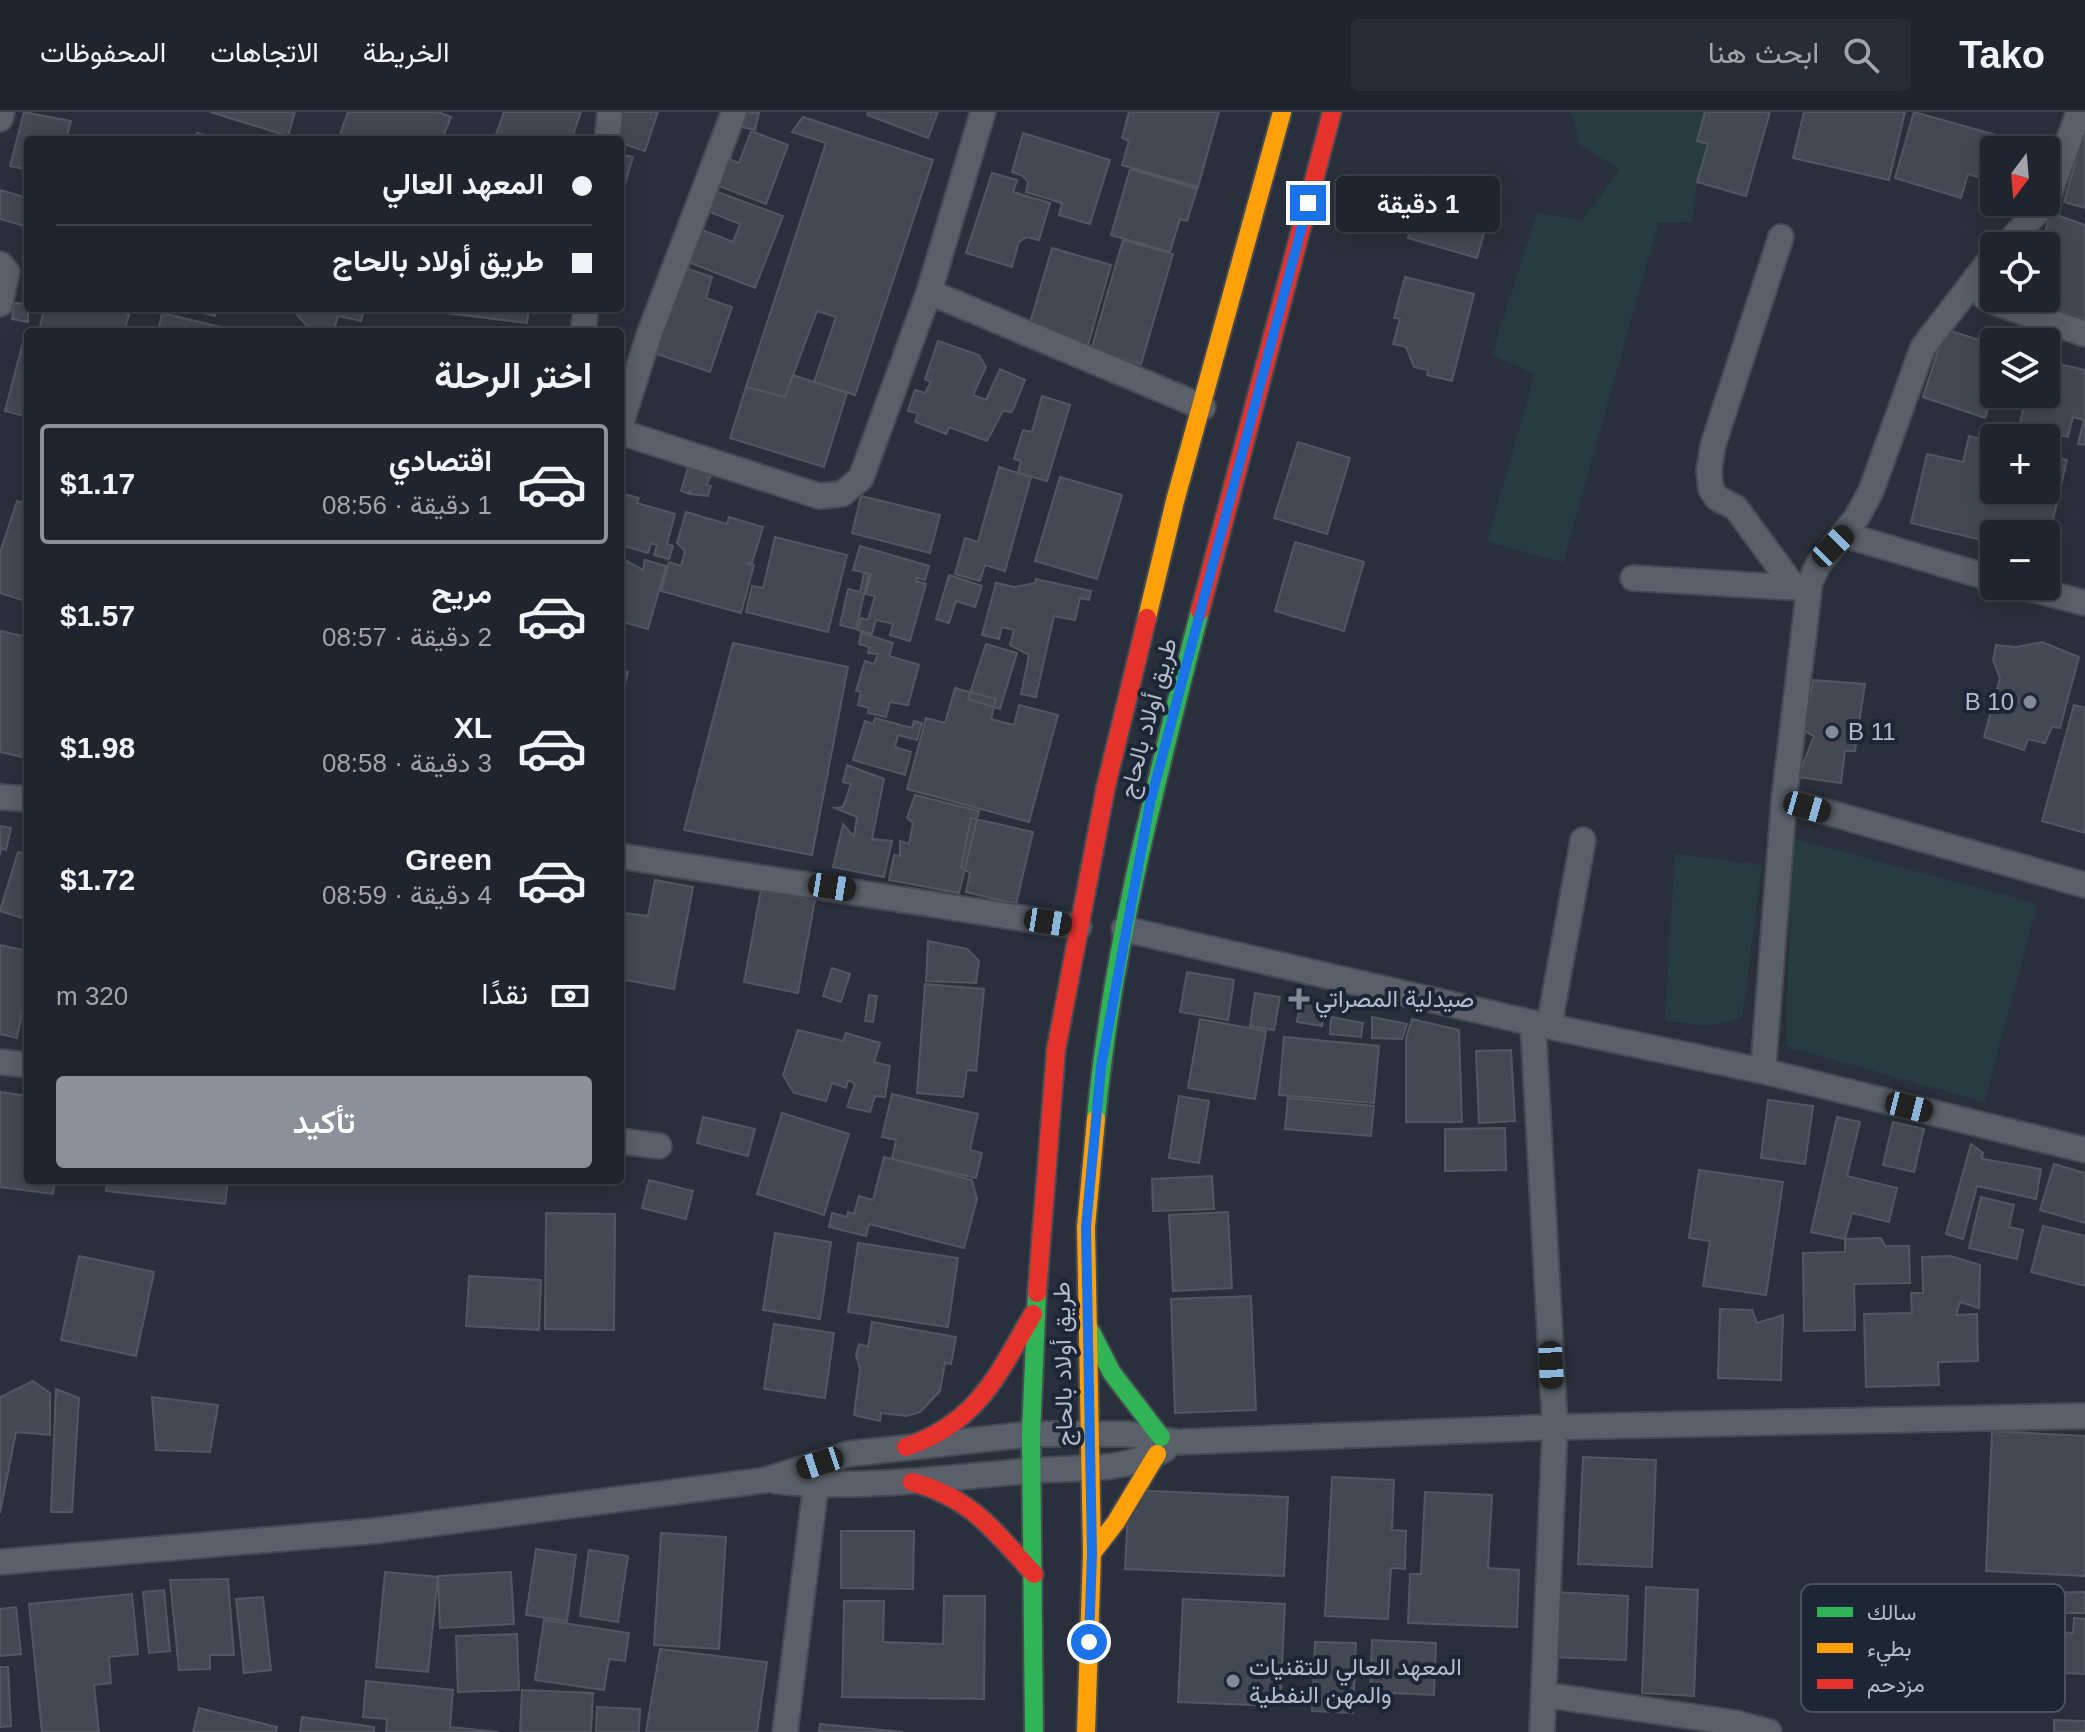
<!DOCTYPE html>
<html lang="ar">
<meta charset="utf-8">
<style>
:root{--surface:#20242c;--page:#282c34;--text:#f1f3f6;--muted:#a2a4a9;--line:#3d4148;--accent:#8c9099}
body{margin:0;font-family:Helvetica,Vazirmatn,sans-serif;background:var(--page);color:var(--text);direction:rtl;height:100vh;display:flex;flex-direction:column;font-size:30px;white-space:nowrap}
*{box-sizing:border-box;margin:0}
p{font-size:26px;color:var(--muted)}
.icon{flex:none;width:44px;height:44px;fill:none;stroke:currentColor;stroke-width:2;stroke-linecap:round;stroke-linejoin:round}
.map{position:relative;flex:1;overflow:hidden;direction:ltr}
.drawer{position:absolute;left:24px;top:216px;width:600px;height:856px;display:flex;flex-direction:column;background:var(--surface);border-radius:8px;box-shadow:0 4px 20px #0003,0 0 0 2px var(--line);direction:rtl}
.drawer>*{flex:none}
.banner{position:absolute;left:24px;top:24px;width:600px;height:176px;border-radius:8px;box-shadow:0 4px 20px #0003,0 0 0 2px var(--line);direction:rtl;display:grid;align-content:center;height:176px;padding:0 32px;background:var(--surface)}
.needle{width:52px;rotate:196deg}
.controls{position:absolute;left:1980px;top:24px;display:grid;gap:16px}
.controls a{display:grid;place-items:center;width:80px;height:80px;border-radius:8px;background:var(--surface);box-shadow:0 4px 20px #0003,0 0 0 2px var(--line);font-size:40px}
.end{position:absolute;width:36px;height:36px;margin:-18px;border:10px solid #1a73e8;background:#fff;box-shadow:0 0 0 4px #fff}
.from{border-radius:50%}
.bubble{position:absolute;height:56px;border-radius:8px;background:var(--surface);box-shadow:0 4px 20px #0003,0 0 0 2px var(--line);font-size:26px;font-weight:600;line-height:56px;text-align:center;direction:rtl}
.car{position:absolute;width:24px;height:48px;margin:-24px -12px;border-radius:10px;box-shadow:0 0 6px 2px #0007;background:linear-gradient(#222 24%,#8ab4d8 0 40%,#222 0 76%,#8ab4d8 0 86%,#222 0)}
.banner b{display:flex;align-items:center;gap:28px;height:76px;font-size:30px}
.banner b+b{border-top:2px solid var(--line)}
.banner i{width:20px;height:20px;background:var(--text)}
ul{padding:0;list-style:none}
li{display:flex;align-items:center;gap:24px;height:120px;margin:0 16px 12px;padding:0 16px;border:4px solid transparent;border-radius:8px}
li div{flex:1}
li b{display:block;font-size:30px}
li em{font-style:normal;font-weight:600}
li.current{border-color:var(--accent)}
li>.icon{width:72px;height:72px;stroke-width:1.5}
h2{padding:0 32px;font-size:36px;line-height:96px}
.pay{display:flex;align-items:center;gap:20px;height:88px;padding:0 32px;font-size:30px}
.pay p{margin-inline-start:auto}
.cta{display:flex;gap:16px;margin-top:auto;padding:16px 32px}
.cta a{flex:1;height:92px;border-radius:8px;background:var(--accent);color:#fff;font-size:32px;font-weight:600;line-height:92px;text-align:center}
header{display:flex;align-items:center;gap:48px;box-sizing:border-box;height:112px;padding:0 40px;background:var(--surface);border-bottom:2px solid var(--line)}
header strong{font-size:38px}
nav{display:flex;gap:44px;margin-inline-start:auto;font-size:28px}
.search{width:560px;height:72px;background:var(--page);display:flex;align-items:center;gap:20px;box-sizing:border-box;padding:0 28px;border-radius:8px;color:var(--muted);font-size:30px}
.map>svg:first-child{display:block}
.green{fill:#263c41}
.building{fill:#434852;stroke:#525862;stroke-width:2}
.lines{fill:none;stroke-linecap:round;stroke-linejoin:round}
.street-casing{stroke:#464b53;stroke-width:28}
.fast-casing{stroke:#464b53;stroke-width:22}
.slow-casing{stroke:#464b53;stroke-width:22}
.jam-casing{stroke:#464b53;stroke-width:22}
.street{stroke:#5a5f68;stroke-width:24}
.fast{stroke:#30b455;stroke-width:18}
.slow{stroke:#ff9f0a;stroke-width:18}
.jam{stroke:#e5322d;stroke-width:18}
.route{stroke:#1a73e8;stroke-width:10}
.poi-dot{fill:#838b99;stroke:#1c2636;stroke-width:3}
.labels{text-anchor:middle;stroke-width:8;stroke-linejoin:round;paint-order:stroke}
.poi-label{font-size:24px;fill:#b3bccc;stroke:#1c2636;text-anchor:start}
.street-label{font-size:24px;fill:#b3bccc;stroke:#1c2636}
.key{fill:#1c2636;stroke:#495363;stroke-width:2}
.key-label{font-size:22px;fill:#b3bccc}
</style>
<header>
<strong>Tako</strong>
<div class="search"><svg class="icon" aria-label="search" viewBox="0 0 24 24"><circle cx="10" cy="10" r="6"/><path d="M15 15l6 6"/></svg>ابحث هنا</div>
<nav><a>الخريطة</a><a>الاتجاهات</a><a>المحفوظات</a></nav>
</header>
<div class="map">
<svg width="2085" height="1620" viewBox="0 0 2085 1620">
<rect width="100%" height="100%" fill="#2a303b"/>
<path class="green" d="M1569 0H1705L1697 29 1708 32 1697 70 1692 110 1658 111 1563 450 1487 430 1535 262 1492 243 1537 101 1582 108 1620 58 1579 32 1573 4Z
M1792 726 2037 792 1984 990 1786 934Z
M1675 742 1762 753 1742 905 1710 914 1665 909Z"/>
<path class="building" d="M24 0 71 9 66 28H28V58L10 54Z
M210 0H295L288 24Z
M348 0H438L451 5 442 28H338Z
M504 0H581L571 28H494Z
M608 0H658L645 39 620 31V28H610Z
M731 0 759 1 755 18 728 12Z
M868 0H938L928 26 867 3Z
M1129 0H1219L1198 75 1122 53 1129 29 1122 26Z
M1705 0H1770L1746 84 1697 70 1708 32 1697 29Z
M1804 0H1905L1889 68 1793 46Z
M1914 0 2018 29 2015 38H1994V70L1968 62 1961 86 1895 66Z
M803 5 933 48 855 283 814 270 836 205 817 199 785 285 746 275 826 31 792 20Z
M2085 17V96L2064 90Z
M751 19 788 33 766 92 714 72 724 45 739 51Z
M197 21 225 28H195Z
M1023 21 1110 48 1090 112 1059 103 1062 91 1026 80 1028 70 1023 64 1012 60Z
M620 42 633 45 620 89Z
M1130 57 1197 77 1187 109 1180 107 1170 140 1111 123Z
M992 61 1017 68 1013 80 1050 91 1039 128 1027 125 1019 130 1012 155 966 141Z
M1426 63 1495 82 1477 146 1408 126Z
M0 78 28 86V115L0 107Z
M712 78 783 104 755 176 688 150 700 117 733 130 740 112 705 98Z
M2051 101 2085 113V208L2019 186H2046V134H2040Z
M1123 128 1173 142 1141 252 1091 238Z
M1052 136 1111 153 1088 233 1030 211Z
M679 154 712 165 706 186 732 195 710 260 651 240Z
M1405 165 1474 182 1452 269 1427 263 1428 258 1414 255 1406 235 1393 232 1400 207 1394 206Z
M14 191 28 192V210L12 207Z
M44 196H103L129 203 124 220H60L40 215Z
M182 196H217L215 204Z
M291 196H374L364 198 361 209 338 204 333 220 307 214Z
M439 196H529L527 211 439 200Z
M162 201 238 219V220H158Z
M1945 217 1994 233V279L1985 306 1923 285Z
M938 229 979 243 986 255 973 283 986 288 1000 257 1025 268 1012 300 1003 299 987 329 949 315 946 322 915 310 918 301 908 299 915 278 925 281 931 270 925 267Z
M23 230 28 231V305L5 299Z
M2046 249 2085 258V333L2078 332 2084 308 2073 305 2068 325 2035 317 2033 326H2016L2027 282H2046Z
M793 263 847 281 824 355 730 326 746 275 785 285Z
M1042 284 1070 293 1047 369 1018 361 1021 349 1014 347 1023 318 1032 320Z
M1969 324 1994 330V378H2046V343L2067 348 2050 420 2027 415 2025 422H1994V431L1911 411 1927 342 1963 350Z
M1298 330 1350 346 1327 422 1274 406Z
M691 346 717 353 706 373 711 374 708 384 691 382 690 378 689 382 681 379Z
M999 355 1031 365 1005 459 985 453 980 469 955 462 965 426 978 430Z
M1060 365 1122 383 1097 467 1035 449Z
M620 381 639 386 637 391 675 402 667 432 673 434 669 447 654 443 657 433 651 431 648 441 620 433Z
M861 384 940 403 930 441 852 421Z
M17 389 28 392V490L0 481V441Z
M686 400 727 412 729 405 763 415 752 451H746L754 453 741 501 661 479 669 450 681 454 685 439 677 431Z
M775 425 847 443 828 520 746 500 752 474 763 476Z
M1295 430 1364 450 1344 519 1275 499Z
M860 434 929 454 925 468 917 466 916 469 926 472 910 529 890 523 893 512 876 508 872 522 858 518 861 506 868 508 875 484 866 482 871 462 853 458Z
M620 445 643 458 645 448 666 454 648 517 620 509Z
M864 461 869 462 856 517 840 513 848 477 860 480Z
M949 463 982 474 975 495 956 489 949 511 936 507Z
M1036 467 1091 479 1089 488 1080 486 1075 508 1054 504 1036 585 1021 582 1029 543 1010 533 1014 518 1002 515 999 527 982 523 996 471 1015 475 1035 471Z
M0 519 28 525V614L22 645 0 640Z
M861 521 893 531 889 544 919 553 908 593 890 590 886 605 868 601 869 596 858 593 861 580 856 579 865 549 874 552 878 542 868 541 869 535 859 532Z
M2042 530 2079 545 2060 616 2052 615 2045 631 2028 627 2024 638 1984 625 2000 566 1993 548 1996 533 2016 535Z
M733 531 848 555 812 743 684 718Z
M986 532 1017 541 1000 597 968 587Z
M620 558 628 560 620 593Z
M1813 568 1865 572 1855 639H1845L1841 671 1798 665 1814 624 1799 616 1801 595 1808 596Z
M955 576 996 587 991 607 1014 613 1019 593 1058 603 1029 710 907 677 926 606 945 611Z
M2074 593 2085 596V721L2042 709Z
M875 606 912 616 914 609 922 611 917 628 898 623 895 635 911 640 905 663 853 648 865 609 873 612Z
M847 653 884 667 872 727 892 729 884 765 833 755 843 712 854 725 857 705 835 696 843 695 851 672 843 670Z
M915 683 979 699 959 781 889 768 894 743 900 744V729L909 732 913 711 907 706Z
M971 706 1033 720 1016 792 966 780 970 761 961 755Z
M0 714 11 716 6 738 1 736 0 743Z
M18 740 28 743V808L0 799Z
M655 768 693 775 674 877 620 867V830L625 801 648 804Z
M761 778 815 788 798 881 744 870Z
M928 829 967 837 979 849 976 871 926 869Z
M0 833 28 839 23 881 26 882 17 926 0 922Z
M832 856 850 862 841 890 823 884Z
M1187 860 1234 868 1228 908 1180 900Z
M925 872 984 877 976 959 967 958 963 985 917 981Z
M1255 881 1280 885 1274 918 1250 914Z
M869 883 877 884 873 910 865 909Z
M1301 888 1326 892 1322 914 1297 910Z
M1331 905 1363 911 1361 925 1330 922Z
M1372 905 1407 912 1402 927 1372 926Z
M1200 907 1266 919 1255 987 1188 976Z
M1412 907 1459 918 1462 1010H1406V927Z
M798 918 843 929 846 921 880 931 874 950 890 954 885 985 875 984 870 1000 847 995 855 972 848 968 846 976 832 971 826 989 794 981 783 963Z
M1284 925 1379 934 1374 991 1279 983Z
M1511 938 1515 1009 1479 1011 1476 939Z
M0 980 28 984V1068H55L53 1082 0 1075Z
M892 982 978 1002 970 1038 982 1041 976 1066 892 1047 896 1028 882 1025Z
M1179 984 1209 989 1199 1051 1169 1046Z
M1288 986 1374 994 1371 1024 1285 1017Z
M1768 988 1813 994 1805 1052 1761 1046Z
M782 1001 849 1022 824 1103 757 1082Z
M703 1005 755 1017 748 1044 697 1031Z
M1837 1005 1860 1010 1847 1064 1897 1076 1889 1110 1852 1101 1845 1127 1811 1120Z
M1893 1010 1924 1017 1914 1060 1883 1053Z
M1505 1016 1506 1058 1445 1059V1017Z
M1971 1032 1983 1041 1982 1047 2041 1057 2036 1087 1977 1074 1963 1127 1946 1122Z
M884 1045 972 1068 977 1087 964 1136 869 1112 866 1124 829 1115 832 1101 847 1105 848 1100 854 1102 859 1084 873 1088Z
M2054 1052 2085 1061V1111L2040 1098Z
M1699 1058 1783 1070 1766 1183 1703 1174 1710 1129 1689 1126Z
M1212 1064 1214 1097 1153 1099 1152 1067Z
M107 1068H228L225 1092 106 1079Z
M649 1068 693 1079 686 1107 642 1096Z
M1981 1085 2014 1093 2009 1115 2023 1118 2017 1147 1969 1136Z
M1228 1100 1232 1176 1173 1179 1169 1103Z
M546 1101 615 1102 614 1218 545 1217Z
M2043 1114 2085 1124V1174L2031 1160Z
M775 1121 831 1130 820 1207 763 1198Z
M1881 1126 1885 1134H1909L1910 1171 1854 1172 1855 1218 1804 1219 1803 1141 1845 1140V1127Z
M858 1131 958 1146 948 1215 848 1200Z
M79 1144 154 1160 136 1244 61 1228Z
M1950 1144 1980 1153 1979 1196 1960 1190 1956 1203 1977 1202 1978 1249 1938 1250 1939 1273 1866 1275 1864 1202 1912 1201 1911 1181H1923L1922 1145Z
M469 1164 541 1168 539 1218 466 1214Z
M1251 1184 1256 1298 1175 1301 1171 1187Z
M1720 1197 1752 1198 1757 1211 1783 1203 1781 1268 1718 1266Z
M872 1210 956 1225 951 1252 945 1251 940 1279 920 1300 906 1304 881 1301 880 1309 854 1303 860 1257 856 1243 859 1232 868 1235Z
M774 1212 834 1221 825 1286 764 1277Z
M33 1269 50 1281V1323L16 1320 0 1401V1285Z
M56 1277 79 1286 72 1400H51Z
M152 1285 218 1293 210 1340 156 1338Z
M1992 1319 2085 1324V1464L1986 1459Z
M1583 1345 1656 1348 1652 1455 1578 1452Z
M1332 1365 1394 1368 1392 1418 1406 1419 1405 1457 1391 1456 1388 1507 1325 1504Z
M1129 1378 1288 1385 1284 1464 1125 1457Z
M1425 1380 1492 1383 1488 1456 1519 1458 1517 1515 1408 1511 1410 1462H1421Z
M841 1419H914L913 1477 841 1476Z
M661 1421 726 1425 719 1537 654 1533Z
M536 1437 576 1443 567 1509 526 1503Z
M589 1438 628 1444 618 1510 580 1504Z
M385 1460 438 1465 428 1560 376 1555Z
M511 1460 514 1512 440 1516 438 1464Z
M228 1467 234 1543H210V1557L179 1558 170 1468Z
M1646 1475 1698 1478 1694 1584 1642 1581Z
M164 1478 170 1539 149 1541 143 1480Z
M1553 1480 1628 1484 1626 1548 1551 1545Z
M2085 1480V1501H2052V1522H2035V1564L1947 1565V1549H1939L1938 1512H1926V1482Z
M132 1482 138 1542 109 1545 111 1571 94 1573 99 1620H42L29 1492Z
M944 1484H985L984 1587 842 1585 844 1489H884L883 1530 943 1532Z
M263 1485 271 1558 244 1561 236 1487Z
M1183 1487 1285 1492 1280 1594 1178 1590Z
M16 1495 21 1542 0 1544V1497Z
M2074 1506 2085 1507V1562L2060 1561 2063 1520 2073 1521Z
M544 1508 629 1521 625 1549 609 1547 604 1578 535 1568Z
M517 1522 519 1578 458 1580 456 1524Z
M1372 1528 1436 1531 1434 1583 1370 1580Z
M1315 1530 1356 1531 1353 1601 1312 1599Z
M660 1537 767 1550 757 1620H646Z
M0 1555H8L11 1614 0 1615Z
M366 1569 453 1578 450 1615 498 1620H386L387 1607 363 1605Z
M522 1578 593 1581 591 1620H520Z
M597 1595 640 1597 639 1620H596Z
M199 1596 277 1615 276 1620H193Z
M302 1605 374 1615V1620H300Z
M2054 1608 2085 1609V1620H2054Z
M820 1612 903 1620H819Z"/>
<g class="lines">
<g class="street-casing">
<path id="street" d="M0 7 2 0
M607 28 610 0
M1781 125 1713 333 1709 359 1711 377 1717 386 1736 396 1794 475
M2005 134 2046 91 2079 0
M0 152 7 160 0 192
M1974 171 1985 185 1999 192 2085 222
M929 180 1203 295
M583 220 586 196
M620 314 649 223 734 0
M620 320 819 384 842 382 861 366 929 180 983 0
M1845 423 1994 467
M1633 466 1802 476
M2020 474 2085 491
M0 685 28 687
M1784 688 2085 773
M620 744 1079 815
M1124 817 1533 911 1763 959 2085 1038
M1533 911 1555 1315 1542 1620
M1549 914 1583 728
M0 950 28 953
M1763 959 1784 688 1810 470 1818 453 1857 405 1871 379 1923 235 1994 143
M620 1029 659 1034
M776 1369C860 1378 943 1366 1026 1359 1072 1355 1121 1361 1164 1338
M0 1450 374 1419 766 1368 848 1342 1031 1322H1128L1179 1330 1555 1315 2085 1304
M1546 1583 1736 1611 1769 1620
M785 1620 816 1373"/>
</g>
<g class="fast-casing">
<path id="fast" d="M1096 1007C1112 835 1157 666 1200 499
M1089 1216 1112 1261 1161 1325
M1034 1620 1031 1322 1037 1181"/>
</g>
<g class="slow-casing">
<path id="slow" d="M1147 506 1175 389 1282 0
M1092 1441 1116 1410 1157 1342
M1086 1620 1092 1441 1086 1115 1096 1007"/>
</g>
<g class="jam-casing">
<path id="jam" d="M1200 499 1332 0
M1037 1181 1056 938 1106 674 1147 506
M906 1335C978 1310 997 1264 1033 1202
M912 1370C972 1386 994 1419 1034 1462"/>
</g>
<use href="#street" class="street"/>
<use href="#fast" class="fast"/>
<use href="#slow" class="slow"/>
<use href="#jam" class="jam"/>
</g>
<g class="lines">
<path class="route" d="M1089 1530 1092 1441 1086 1115 1101 955 1150 691 1308 91"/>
</g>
<g class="poi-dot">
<circle cx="2030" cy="590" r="8"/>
<circle cx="1832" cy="620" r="8"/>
<path d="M1295 875h8v8h8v8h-8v8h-8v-8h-8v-8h8z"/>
<circle cx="1233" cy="1569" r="8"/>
</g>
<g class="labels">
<g class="poi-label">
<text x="2014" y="598" text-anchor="end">B 10</text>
<text x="1848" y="628">B 11</text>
<text x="1315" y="895">صيدلية المصراتي</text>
<text x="1249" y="1563">المعهد العالي للتقنيات<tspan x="1249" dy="28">والمهن النفطية</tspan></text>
</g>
<g class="street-label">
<text transform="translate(1148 606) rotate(-75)" y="8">طريق أولاد بالحاج</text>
<text transform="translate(1063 1252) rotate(-91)" y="8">طريق أولاد بالحاج</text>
</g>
</g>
<rect x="1801" y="1472" width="264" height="128" rx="12" class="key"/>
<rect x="1817" y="1495" width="36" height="10" fill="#30b455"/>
<rect x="1817" y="1531" width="36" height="10" fill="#ff9f0a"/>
<rect x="1817" y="1567" width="36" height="10" fill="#e5322d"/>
<g class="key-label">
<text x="1867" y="1508">سالك</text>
<text x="1867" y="1544">بطيء</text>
<text x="1867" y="1580">مزدحم</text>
</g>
</svg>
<div class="controls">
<a><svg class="needle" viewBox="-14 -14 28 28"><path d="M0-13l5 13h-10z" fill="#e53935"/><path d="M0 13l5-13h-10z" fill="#a2a4a9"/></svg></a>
<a><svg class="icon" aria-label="locate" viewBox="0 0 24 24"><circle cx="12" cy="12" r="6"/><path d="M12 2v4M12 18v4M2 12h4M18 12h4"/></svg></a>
<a><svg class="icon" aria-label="layers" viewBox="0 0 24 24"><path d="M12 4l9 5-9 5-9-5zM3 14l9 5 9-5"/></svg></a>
<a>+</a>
<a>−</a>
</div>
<i class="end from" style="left:1089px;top:1530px"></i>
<i class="end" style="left:1308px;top:91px"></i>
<div class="bubble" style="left:1336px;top:64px;width:164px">1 دقيقة</div>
<i class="car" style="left:1833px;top:434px;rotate:45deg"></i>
<i class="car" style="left:1807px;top:695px;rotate:106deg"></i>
<i class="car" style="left:832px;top:775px;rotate:99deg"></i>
<i class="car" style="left:1048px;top:810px;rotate:99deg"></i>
<i class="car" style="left:1909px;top:995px;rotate:104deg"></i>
<i class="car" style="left:1551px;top:1253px;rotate:177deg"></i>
<i class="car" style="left:820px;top:1351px;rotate:252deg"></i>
<div class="banner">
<b><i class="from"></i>المعهد العالي</b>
<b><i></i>طريق أولاد بالحاج</b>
</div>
<section class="drawer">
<h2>اختر الرحلة</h2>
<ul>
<li class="current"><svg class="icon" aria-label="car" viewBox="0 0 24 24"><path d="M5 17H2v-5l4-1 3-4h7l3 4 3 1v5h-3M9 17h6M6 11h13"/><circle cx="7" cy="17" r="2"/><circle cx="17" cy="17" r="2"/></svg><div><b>اقتصادي</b><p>1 دقيقة · 08:56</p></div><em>$1.17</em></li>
<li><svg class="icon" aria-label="car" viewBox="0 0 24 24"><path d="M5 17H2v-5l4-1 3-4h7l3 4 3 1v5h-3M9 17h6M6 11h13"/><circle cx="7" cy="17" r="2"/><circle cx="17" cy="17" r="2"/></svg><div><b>مريح</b><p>2 دقيقة · 08:57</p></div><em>$1.57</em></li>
<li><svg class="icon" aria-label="car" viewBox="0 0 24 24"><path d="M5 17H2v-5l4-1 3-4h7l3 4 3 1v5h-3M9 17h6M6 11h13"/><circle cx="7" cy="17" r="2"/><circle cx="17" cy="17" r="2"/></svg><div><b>XL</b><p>3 دقيقة · 08:58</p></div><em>$1.98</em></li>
<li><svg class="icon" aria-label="car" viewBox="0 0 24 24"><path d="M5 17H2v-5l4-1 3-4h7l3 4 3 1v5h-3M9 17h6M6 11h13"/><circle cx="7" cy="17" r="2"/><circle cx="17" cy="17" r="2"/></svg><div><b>Green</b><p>4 دقيقة · 08:59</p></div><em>$1.72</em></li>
</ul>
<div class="pay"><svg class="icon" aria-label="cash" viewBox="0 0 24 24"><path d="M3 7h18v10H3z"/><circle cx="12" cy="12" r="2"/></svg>نقدًا<p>320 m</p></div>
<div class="cta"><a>تأكيد</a></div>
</section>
</div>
